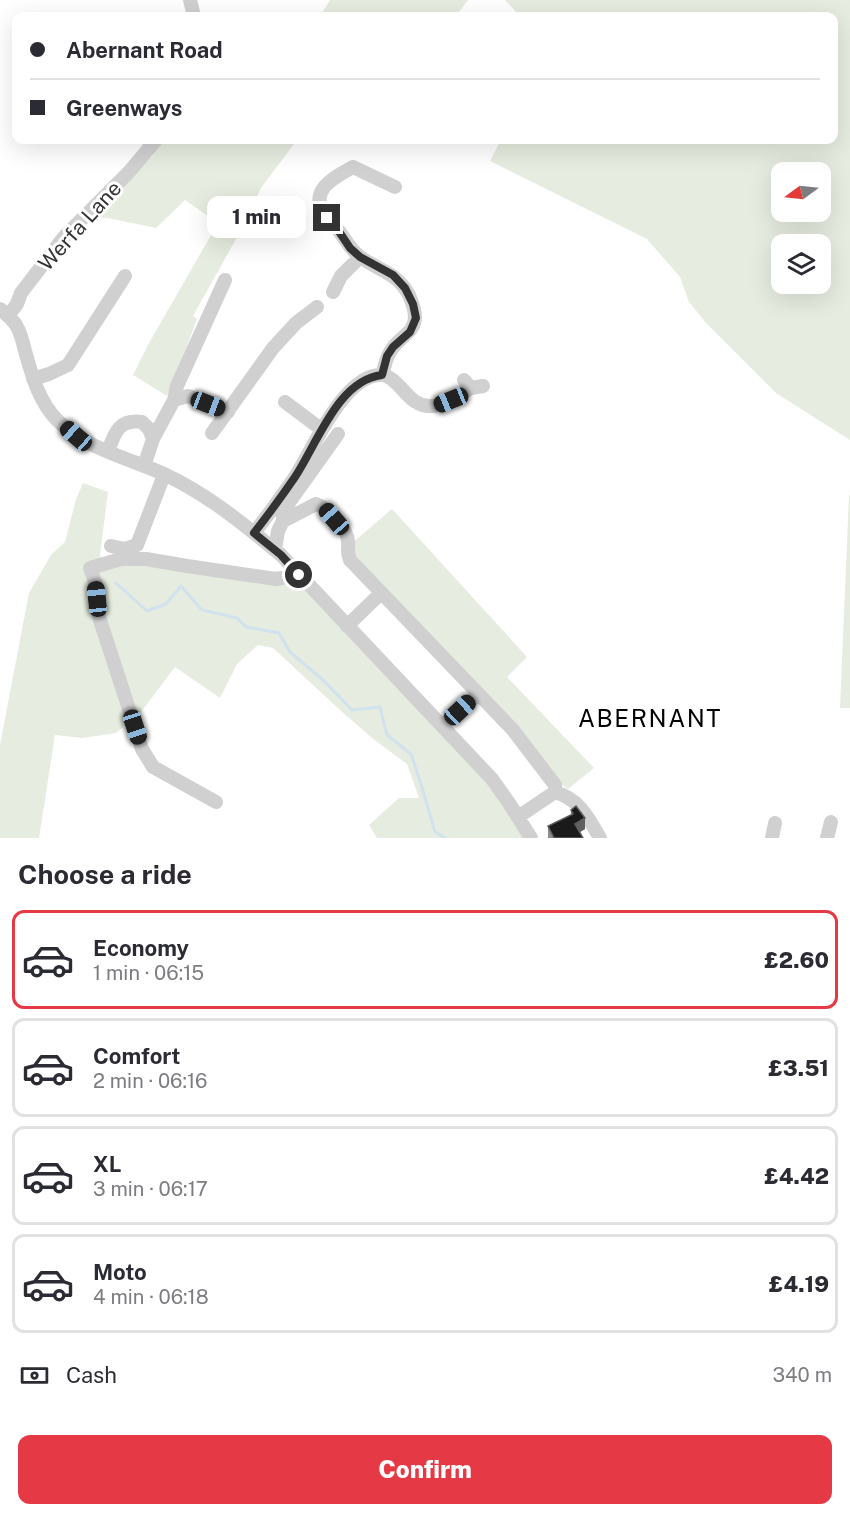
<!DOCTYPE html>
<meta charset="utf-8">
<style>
:root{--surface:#fff;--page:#f7f7f7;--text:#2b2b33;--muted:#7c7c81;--line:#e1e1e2;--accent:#e63946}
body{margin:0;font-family:"Public Sans",sans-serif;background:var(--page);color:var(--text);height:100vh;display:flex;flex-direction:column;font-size:22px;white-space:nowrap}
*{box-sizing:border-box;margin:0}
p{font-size:20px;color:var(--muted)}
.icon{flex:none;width:33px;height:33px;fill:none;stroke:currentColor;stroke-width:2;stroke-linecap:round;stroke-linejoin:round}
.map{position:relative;height:838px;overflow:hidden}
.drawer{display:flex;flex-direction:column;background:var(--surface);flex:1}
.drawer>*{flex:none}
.top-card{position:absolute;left:12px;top:12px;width:826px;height:132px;border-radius:12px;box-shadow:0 6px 24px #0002;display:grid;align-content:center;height:132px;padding:0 18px;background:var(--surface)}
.needle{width:39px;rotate:255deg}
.buttons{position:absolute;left:771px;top:162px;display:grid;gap:12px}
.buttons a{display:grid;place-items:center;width:60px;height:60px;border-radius:12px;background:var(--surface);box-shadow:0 6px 24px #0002;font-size:30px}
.end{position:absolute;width:27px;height:27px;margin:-14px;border:8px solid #333;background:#fff;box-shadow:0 0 0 3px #fff}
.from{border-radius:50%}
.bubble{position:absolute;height:42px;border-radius:12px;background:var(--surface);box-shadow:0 6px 24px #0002;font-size:20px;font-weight:800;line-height:42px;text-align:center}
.car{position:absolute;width:18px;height:36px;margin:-18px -9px;border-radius:8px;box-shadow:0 0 4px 2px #0007;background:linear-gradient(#222 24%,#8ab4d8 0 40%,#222 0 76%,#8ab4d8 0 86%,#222 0)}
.top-card b{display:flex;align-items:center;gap:21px;height:57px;font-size:22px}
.top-card b+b{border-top:2px solid var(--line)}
.top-card i{width:15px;height:15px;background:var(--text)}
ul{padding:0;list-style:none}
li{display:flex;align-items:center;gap:18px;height:99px;margin:0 12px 9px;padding:0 6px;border:3px solid var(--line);border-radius:12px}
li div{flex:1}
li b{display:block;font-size:22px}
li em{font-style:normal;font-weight:800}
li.current{border-color:var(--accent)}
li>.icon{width:54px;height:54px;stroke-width:1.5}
h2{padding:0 18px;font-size:27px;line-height:72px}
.pay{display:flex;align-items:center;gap:15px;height:66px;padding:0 18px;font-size:22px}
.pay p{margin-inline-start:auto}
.button{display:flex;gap:12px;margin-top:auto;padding:12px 18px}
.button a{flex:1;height:69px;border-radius:12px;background:var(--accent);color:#fff;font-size:24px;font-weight:800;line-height:69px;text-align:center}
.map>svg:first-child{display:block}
.green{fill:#e6ecdf;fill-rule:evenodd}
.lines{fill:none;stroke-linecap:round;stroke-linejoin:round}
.stream{stroke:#cfe2ee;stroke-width:3}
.minor{stroke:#d0d0d0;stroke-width:14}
.wall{fill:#8c8c8c}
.shaded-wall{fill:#5f5f5f}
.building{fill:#1a1a1a;stroke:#5f5f5f;stroke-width:1.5}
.route{stroke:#333;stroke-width:8}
.labels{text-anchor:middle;stroke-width:6;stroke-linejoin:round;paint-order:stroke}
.street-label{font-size:21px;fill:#333;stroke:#fff}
.quarter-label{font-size:24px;letter-spacing:1.5px;fill:#000;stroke:#fff}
</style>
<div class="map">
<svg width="850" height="838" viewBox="0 0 850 838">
<rect width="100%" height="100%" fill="#fff"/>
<path class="green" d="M330 0H468L456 16H320Z
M505 0H850V440L776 393 707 324 689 302 680 277 647 239 490 161 501 140H834V16H520ZM782 172H820V212H782ZM782 244H820V284H782Z
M136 140H297L261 188 241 230 193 316 197 319 186 349 167 396 133 375 149 343 218 223 185 200 156 228 108 218H92L154 154Z
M83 483 108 492 100 555 104 567 147 563 258 583 302 586 488 782 525 838H377L369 825 399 798H419L407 764 372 738 340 710 273 648 258 645 237 664 220 698 175 667 141 712 116 733 82 738 55 735 39 838H0V745L29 593 51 555 65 542 76 499Z
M850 494V708H840L849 496Z
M392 509 527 657 507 677 594 768 568 789 561 784 353 559 352 543Z"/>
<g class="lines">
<path class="stream" d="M116 583 147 611 166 604 181 586 202 610 237 618 246 627 279 633 290 652 323 680 352 710 380 707 387 735 411 754 421 784 435 832 445 838"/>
<path class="minor" d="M190 0 194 16
M333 292 341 276 360 257
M0 309C6 314 12 319 16 325 21 333 23 342 25 351 32 376 39 402 58 421 87 449 128 458 164 474 207 494 245 525 281 555L492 779 509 803 531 838
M8 316 17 304 21 293 64 237 129 172 156 140
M382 375C385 366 386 356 392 349 399 337 415 333 415 317 415 309 412 302 409 295 397 272 377 270 359 256 350 249 346 240 339 231 335 226 330 222 326 217 307 191 333 178 353 167L395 187
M33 379 49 374 68 365 125 276
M464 380 471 388 483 386
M174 400 177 386 225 280
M285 402 321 429
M212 433 273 348 296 323 317 307
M108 451C115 432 119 419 142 422L149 429 153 439
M144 466 153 439 174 400 188 396 228 412
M283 521V511L338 434
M254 533C268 515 282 496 295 477 312 451 344 374 381 375 386 375 392 379 396 383 403 389 409 398 416 402 434 414 455 397 471 388
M111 546 125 549 137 545 164 475
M275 550 278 531 283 521 316 504C327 508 347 528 348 541 349 551 346 549 350 560L513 730 555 785V792L518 817
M347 626 381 593
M442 726 478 694
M555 792C579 799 588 817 600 838
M216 802 153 767 142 749 99 617 95 582 90 568 121 559H146L187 566 276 579 299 575
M772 838 775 823
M827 838 831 822"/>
</g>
<path class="wall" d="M571 810 585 829 580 832 583 838H548V826L571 815Z"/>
<path class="shaded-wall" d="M585 818V829L575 835V824Z"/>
<path class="building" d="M576 806 585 818 575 824 583 838H554L548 826 573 814 571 810Z"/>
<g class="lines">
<path class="route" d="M299 575 281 555 254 533C268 515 282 496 295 477 317 444 338 380 382 375L387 356 393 347 410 332 416 318 413 304 405 288 393 275 360 257 350 248 338 230 327 218"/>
</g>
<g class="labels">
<g class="street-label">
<text transform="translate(80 226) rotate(-48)" y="7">Werfa Lane</text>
</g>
<g class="quarter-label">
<text x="650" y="727">ABERNANT</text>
</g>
</g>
</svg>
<div class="buttons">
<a><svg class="needle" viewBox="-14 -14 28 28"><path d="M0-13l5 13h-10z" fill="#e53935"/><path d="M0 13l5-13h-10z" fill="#7c7c81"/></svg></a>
<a><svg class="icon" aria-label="layers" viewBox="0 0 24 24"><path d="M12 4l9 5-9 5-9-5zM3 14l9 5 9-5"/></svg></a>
</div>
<i class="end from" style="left:299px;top:575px"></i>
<i class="end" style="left:327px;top:218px"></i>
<div class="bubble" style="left:207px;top:196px;width:99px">1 min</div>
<i class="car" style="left:451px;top:400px;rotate:248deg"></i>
<i class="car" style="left:208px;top:404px;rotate:111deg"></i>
<i class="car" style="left:76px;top:436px;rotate:311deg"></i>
<i class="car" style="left:334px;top:519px;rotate:319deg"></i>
<i class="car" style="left:97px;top:599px;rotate:354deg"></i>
<i class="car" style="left:460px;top:710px;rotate:47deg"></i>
<i class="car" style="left:135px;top:727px;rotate:162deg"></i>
<div class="top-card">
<b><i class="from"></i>Abernant Road</b>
<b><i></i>Greenways</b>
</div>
</div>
<section class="drawer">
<h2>Choose a ride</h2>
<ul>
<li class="current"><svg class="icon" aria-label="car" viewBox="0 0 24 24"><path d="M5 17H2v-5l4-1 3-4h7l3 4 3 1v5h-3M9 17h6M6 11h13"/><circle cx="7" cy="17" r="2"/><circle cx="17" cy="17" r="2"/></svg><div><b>Economy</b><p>1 min · 06:15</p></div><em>£2.60</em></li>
<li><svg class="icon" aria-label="car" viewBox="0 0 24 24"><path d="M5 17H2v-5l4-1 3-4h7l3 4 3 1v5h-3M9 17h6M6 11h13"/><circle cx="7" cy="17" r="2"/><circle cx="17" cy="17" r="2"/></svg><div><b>Comfort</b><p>2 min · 06:16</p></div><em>£3.51</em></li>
<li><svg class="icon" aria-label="car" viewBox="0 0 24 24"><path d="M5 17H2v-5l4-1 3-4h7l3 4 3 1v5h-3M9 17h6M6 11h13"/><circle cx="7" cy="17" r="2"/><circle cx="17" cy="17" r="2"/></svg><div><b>XL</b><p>3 min · 06:17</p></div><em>£4.42</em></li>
<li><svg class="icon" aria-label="car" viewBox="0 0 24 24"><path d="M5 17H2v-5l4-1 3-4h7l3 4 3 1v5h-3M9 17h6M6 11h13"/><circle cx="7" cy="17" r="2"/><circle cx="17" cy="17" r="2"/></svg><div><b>Moto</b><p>4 min · 06:18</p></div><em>£4.19</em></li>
</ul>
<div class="pay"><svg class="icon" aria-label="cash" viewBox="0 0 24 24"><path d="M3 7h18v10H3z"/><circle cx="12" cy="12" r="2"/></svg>Cash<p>340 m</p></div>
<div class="button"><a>Confirm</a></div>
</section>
